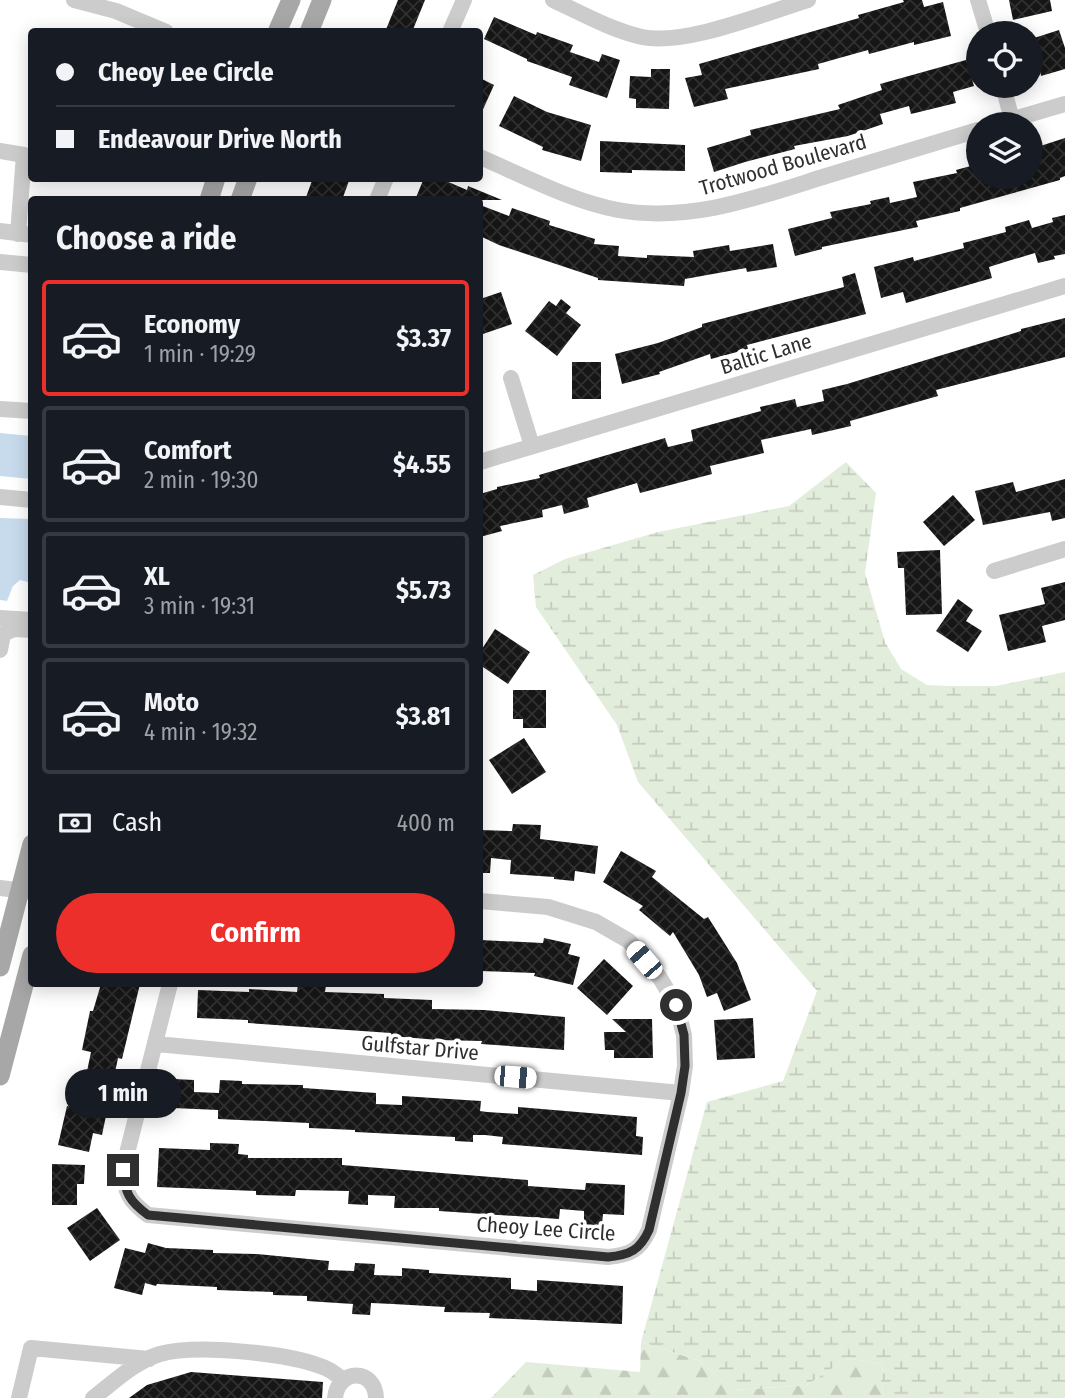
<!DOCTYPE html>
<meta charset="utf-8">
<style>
:root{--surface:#171b24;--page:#242831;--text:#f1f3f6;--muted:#9ea1a6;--line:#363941;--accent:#ec2f2b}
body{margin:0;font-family:"Fira Sans Condensed",sans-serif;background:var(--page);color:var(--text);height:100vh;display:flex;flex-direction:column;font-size:26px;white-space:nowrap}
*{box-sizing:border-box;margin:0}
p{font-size:23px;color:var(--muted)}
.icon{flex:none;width:38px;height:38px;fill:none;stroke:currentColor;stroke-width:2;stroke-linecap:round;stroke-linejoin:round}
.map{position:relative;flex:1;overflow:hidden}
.sheet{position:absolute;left:28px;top:196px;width:455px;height:791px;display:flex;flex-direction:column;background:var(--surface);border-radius:7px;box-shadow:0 4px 18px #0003}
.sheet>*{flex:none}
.hud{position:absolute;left:28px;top:28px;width:455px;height:154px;border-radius:7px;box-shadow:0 4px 18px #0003;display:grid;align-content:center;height:154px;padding:0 28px;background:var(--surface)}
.buttons{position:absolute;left:966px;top:21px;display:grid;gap:14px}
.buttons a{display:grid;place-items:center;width:77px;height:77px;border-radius:50%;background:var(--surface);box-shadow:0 4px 18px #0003;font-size:35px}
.end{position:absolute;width:32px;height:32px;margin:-16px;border:9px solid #2f2f2f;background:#fff;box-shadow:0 0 0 4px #fff}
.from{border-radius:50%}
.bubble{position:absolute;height:49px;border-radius:24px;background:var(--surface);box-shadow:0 4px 18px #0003;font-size:23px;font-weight:700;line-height:49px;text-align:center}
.car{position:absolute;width:21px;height:42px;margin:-21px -10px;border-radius:9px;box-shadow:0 0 5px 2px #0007;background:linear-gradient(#fff 24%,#345 0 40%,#fff 0 76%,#345 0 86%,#fff 0)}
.hud b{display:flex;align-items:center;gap:24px;height:66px;font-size:26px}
.hud b+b{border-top:2px solid var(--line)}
.hud i{width:18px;height:18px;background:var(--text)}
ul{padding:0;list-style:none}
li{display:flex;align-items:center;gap:21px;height:116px;margin:0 14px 10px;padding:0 14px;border:4px solid var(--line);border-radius:7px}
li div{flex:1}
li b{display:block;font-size:26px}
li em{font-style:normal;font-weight:700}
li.on{border-color:var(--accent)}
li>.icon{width:63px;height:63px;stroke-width:1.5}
h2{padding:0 28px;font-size:32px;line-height:84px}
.pay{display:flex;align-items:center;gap:18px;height:77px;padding:0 28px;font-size:26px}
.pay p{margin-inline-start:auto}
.button{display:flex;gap:14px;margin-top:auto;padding:14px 28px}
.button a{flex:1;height:80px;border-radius:42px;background:var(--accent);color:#fff;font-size:28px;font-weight:700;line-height:80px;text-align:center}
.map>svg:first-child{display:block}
.forest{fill:url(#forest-firs)}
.wetland{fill:url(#wetland-marsh)}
.water{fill:#c8dbed}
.building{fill:url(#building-cross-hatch)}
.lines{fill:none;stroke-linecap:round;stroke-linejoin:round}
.minor{stroke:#ccc;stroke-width:16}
.major{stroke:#a7a7a7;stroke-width:19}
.route{stroke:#2f2f2f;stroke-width:9}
.labels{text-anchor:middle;stroke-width:7;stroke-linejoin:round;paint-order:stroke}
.street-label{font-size:21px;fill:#2f2f2f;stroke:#fff}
</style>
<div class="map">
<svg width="1065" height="1398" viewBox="0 0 1065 1398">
<defs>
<pattern id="forest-firs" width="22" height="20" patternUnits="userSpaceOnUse" patternTransform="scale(1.75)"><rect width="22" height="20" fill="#e3eddc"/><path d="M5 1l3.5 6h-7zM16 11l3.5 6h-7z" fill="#c3ccbd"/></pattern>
<pattern id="wetland-marsh" width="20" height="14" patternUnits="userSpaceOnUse" patternTransform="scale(1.75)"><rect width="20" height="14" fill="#e3eddc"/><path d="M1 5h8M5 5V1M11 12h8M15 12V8" fill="none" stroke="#c3ccbd"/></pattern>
<pattern id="building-cross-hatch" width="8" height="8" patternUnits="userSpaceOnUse" patternTransform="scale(1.75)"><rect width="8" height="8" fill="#161616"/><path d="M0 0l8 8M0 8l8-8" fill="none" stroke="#303030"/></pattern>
</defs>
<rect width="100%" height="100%" fill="#fff"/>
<path class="forest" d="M641 1342 700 1361 734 1390 807 1385 847 1358 883 1364 881 1382 884 1398H491L526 1362 640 1372Z"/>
<path class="wetland" d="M846 462 876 493 865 573 885 642 901 669 927 685 948 686H996L1065 672V1398H884L881 1382 883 1364 847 1358 807 1385 734 1390 700 1361 641 1342 707 1102 783 1081 817 991 638 782 617 725 536 607 533 575 565 559 658 532 789 506Z"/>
<path class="water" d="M0 433 31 436V479L0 476Z
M0 518 31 519V583L20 580 13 586 7 601 0 600Z"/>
<path class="building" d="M398 0H425L412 32H385Z
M903 0H922L924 7 943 2 951 36 914 45V42L869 54 868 50 818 64 819 69 725 89 728 99 694 107 685 78 702 75 699 64 859 18 858 15 904 2Z
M1009 0H1050L1052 11 1013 20Z
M494 17 536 35 537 32 573 45 570 52 599 62 602 54 620 60 607 98 569 85 572 77 527 61V59L484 39Z
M1059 30 1065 48V69L1041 76 1040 71 1031 74V39Z
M966 60 974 86 953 92 956 103 911 114 909 106 880 114 883 124 848 136 794 146 795 149 745 162 714 172 707 148 751 135 750 130 840 109 838 105 882 90 880 84Z
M651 69H670L669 109 636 108V99L629 98 630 76 651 77Z
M480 78 494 85 480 116Z
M514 96 547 112 591 125 581 161 542 150 543 147 499 126Z
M1065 138V176L1060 178V180L960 208V211L916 221 918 227 822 247V249L795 256 788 229 832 218 830 212 871 204 870 201 889 197 890 203 917 197 913 182 957 173 956 170 978 164V177H1031V149Z
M600 141 685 145V171L632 170V173L600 172Z
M313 178H350L342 200H305Z
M424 178H439L467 190 468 186 502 200H415Z
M480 205 509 216 512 208 550 221 549 225 595 239 594 244 619 246 618 256 647 258V255L694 257 693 251 729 245 730 251 773 244 777 267 747 272 746 268 685 279 684 286 598 280V278L499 245 480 236Z
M1065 215V254L1054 256 1055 259 1038 263 1035 253 1008 261 989 267 992 278 906 303 903 292 881 298 874 267 913 257 914 261 964 248 963 243 1006 232 1005 227 1029 220 1032 228 1053 222 1052 218Z
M855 273 866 314 747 345 748 349 711 359 710 354 659 372 660 374 622 384 615 354 658 343 702 327V324L844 287 842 277Z
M501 292 512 324 480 335V299Z
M561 299 571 307 566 313 581 325 557 356 525 331 549 301 556 306Z
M1065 318V357L936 390 938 396 850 421 851 426 812 435 811 429 761 440 764 453 710 466 712 474 640 493 637 483 587 498 589 507 564 514 562 505 542 510 543 517 500 526 502 531 480 537V494L497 489V487L540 478 539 475 665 438 668 447 693 441 691 430 761 411 760 407 795 399 797 407 824 401 822 390 847 384 1021 331V329Z
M572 362H601V399H572Z
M1065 479V518L1052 521 1050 512 983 525 975 491 1013 482 1016 492Z
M953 495 975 520 944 546 923 522Z
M940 550 942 614 906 615 904 568H898L897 552Z
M1065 582V620L1042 626 1046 642 1008 651 999 615 1045 604 1041 588Z
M958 599 973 610 966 621 982 631 968 652 936 631Z
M495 629 530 652 508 684 480 665V652Z
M513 690H546V728H523V719H513Z
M524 738 546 772 512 794 489 760Z
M513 824 541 825 540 839 598 846 595 874 575 871 574 881 554 879V877L510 874 511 860 491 858 490 873H480V830L512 831Z
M621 851 656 871 652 877 704 919 708 917 737 963 751 1000 724 1011 717 993 707 997 699 975 673 932 670 936 639 910 643 906 603 882Z
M544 938 571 944 568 954 580 957 573 985 534 976 535 973 480 971V940L543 943Z
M604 959 633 986 607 1015 577 988Z
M101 984H140L122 1059 118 1058 102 1135 93 1133 89 1152 58 1145 67 1106 70 1107 76 1079 85 1081 91 1052 82 1050 90 1011H93Z
M298 984 326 985 325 992 384 994V998L432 1000V1009L484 1010 565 1017 564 1050 481 1044 482 1041 438 1040 391 1036V1033L248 1023V1020L197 1018 198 990 249 992V989L297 992Z
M753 1018 755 1058 717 1060 714 1020Z
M612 1019H652L653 1058H614V1050H605L604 1032H626Z
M174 1079 194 1080V1092L219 1093 220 1080 242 1081V1084L303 1085V1088L376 1093V1104L402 1105V1096L481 1101 480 1111 487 1112 518 1114V1107L637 1117 636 1136 643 1137 642 1155 502 1144 503 1137 485 1135H473V1142L455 1141V1137L355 1132V1130L309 1128V1123L218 1119V1110L173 1108Z
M210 1143 239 1144 238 1154 248 1155V1158H342V1165L528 1180V1186L585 1190 586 1183 625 1185 624 1215 603 1214 602 1225H584V1211L560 1209 559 1219 439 1211V1208H394L395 1196 368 1195V1205L348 1204 349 1191 296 1190 295 1196 256 1195V1191L157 1187 159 1148 210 1150Z
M52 1164 85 1165 84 1184H77V1205H52Z
M97 1208 120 1240 90 1261 67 1228Z
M148 1243 166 1248 213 1250V1253L257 1254 329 1261 328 1270 354 1271 355 1263 375 1264 374 1275 402 1276V1268L429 1270V1273L511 1278V1289L537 1291V1280L623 1286 622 1324 489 1318 490 1313 444 1312 445 1307 393 1304 371 1303 370 1315 352 1314 353 1304 307 1301V1296L273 1295V1292L217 1290V1287L157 1284 156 1286 145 1283 142 1295 114 1288 125 1248 145 1253Z
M191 1372 323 1382 322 1398H129L147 1385Z"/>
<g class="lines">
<path class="minor" d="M74 0 116 11 166 32
M553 0C581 13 611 30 642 37 685 46 765 13 808 0
M978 0 988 33
M450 32 464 0
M1003 86 1012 120
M997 124 1065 104
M0 151 24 155 18 234
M480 157C524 176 571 201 618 210 690 223 759 197 826 176 877 161 927 145 978 130
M377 200 386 178
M0 231 32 235
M0 262 32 265
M511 378 532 446
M0 409 32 411
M480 462 1065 286
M0 497 32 500
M994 571 1065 549
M0 618 32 620
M0 650 3 634 14 629 32 630
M0 888 32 892
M170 984 123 1169C125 1193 129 1201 148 1215L608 1257C630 1255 640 1250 649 1230L681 1093 685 1066 684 1035 676 1005 660 978 629 941 596 922 548 907 480 901
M156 1044 681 1093
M19 1398 31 1348 149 1359
M93 1398C114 1382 134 1362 160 1354 196 1344 285 1353 320 1366 328 1368 336 1374 343 1380
M335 1398C338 1368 375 1368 376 1398"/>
<path class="major" d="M277 32 291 0
M309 32 322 0
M209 200 216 178
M240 200 248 178
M0 967 32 844
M0 1076 32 955"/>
</g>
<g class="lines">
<path class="route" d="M123 1170C125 1193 129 1201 148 1215L608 1257C630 1255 640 1250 649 1230L681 1093 685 1066 684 1035 676 1005"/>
</g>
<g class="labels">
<g class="street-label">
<text transform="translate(783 165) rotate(-16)" y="7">Trotwood Boulevard</text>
<text transform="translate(766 354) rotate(-17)" y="7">Baltic Lane</text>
<text transform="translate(420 1048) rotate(5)" y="7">Gulfstar Drive</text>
<text transform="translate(546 1229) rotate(4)" y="7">Cheoy Lee Circle</text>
</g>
</g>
</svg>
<div class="buttons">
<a><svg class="icon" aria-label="locate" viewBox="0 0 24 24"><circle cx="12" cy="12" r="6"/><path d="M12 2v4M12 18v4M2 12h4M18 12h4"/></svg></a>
<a><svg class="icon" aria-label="layers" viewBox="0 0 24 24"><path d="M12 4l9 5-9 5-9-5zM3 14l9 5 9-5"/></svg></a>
</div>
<i class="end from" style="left:676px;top:1005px"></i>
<i class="end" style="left:123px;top:1170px"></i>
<div class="bubble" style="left:65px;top:1069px;width:116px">1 min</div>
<i class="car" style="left:644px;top:960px;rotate:319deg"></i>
<i class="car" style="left:515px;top:1077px;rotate:95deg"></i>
<div class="hud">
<b><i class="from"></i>Cheoy Lee Circle</b>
<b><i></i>Endeavour Drive North</b>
</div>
<section class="sheet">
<h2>Choose a ride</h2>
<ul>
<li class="on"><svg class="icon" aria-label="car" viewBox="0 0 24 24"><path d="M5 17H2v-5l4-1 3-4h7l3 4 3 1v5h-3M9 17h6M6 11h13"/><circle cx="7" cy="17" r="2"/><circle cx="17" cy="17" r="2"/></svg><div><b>Economy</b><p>1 min · 19:29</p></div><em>$3.37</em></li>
<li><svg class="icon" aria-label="car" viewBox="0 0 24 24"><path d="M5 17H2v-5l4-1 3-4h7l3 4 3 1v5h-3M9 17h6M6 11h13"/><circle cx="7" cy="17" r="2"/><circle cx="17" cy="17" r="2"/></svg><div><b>Comfort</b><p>2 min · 19:30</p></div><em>$4.55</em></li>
<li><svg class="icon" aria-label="car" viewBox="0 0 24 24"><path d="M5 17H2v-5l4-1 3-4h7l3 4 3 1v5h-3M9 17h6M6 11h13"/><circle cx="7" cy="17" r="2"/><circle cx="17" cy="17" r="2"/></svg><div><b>XL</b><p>3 min · 19:31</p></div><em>$5.73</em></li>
<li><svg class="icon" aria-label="car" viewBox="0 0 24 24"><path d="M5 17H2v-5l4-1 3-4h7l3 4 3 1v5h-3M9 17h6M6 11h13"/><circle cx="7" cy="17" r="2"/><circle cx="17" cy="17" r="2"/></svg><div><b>Moto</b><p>4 min · 19:32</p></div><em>$3.81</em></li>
</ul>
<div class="pay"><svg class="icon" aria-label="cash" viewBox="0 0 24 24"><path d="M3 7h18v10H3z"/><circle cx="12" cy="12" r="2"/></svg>Cash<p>400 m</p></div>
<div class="button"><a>Confirm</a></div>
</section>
</div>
